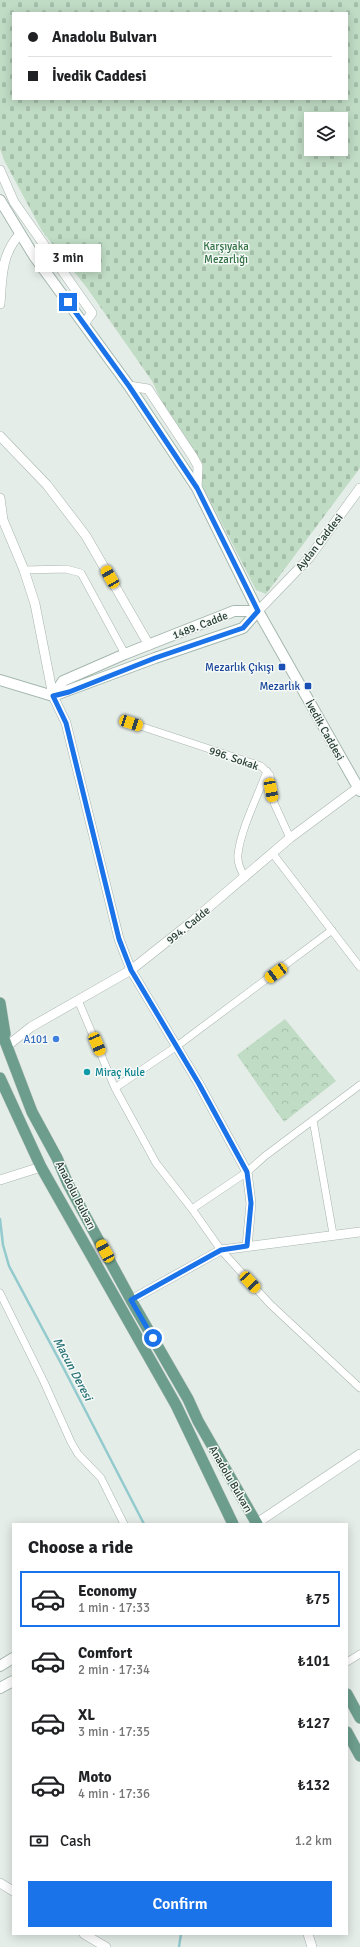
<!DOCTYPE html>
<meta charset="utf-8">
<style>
:root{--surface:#fff;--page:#f6f6f6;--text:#202124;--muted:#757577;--line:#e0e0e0;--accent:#1a73e8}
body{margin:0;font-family:Signika,sans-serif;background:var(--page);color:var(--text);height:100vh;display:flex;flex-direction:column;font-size:15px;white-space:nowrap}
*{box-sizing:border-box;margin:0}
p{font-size:13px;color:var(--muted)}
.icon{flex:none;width:22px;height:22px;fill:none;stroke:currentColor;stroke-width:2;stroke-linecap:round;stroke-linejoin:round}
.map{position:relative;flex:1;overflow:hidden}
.drawer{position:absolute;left:12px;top:1523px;width:336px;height:412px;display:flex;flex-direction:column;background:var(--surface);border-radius:0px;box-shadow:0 2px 10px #0003}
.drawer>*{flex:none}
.banner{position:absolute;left:12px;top:12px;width:336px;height:88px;border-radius:0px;box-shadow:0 2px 10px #0003;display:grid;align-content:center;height:88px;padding:0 16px;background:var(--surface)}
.controls{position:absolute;left:304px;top:112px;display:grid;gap:8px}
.controls a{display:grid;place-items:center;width:44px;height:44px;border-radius:0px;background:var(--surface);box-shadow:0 2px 10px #0003;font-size:20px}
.end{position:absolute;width:18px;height:18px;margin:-9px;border:5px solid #1a73e8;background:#fff;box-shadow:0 0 0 2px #fff}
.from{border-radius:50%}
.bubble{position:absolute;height:28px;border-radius:0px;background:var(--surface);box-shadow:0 2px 10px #0003;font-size:13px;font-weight:600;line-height:28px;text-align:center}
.car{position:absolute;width:12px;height:24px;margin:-12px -6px;border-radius:5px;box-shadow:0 0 3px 1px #0007;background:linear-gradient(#f5c518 24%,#345 0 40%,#f5c518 0 76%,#345 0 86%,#f5c518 0)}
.banner b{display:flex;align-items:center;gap:14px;height:38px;font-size:15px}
.banner b+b{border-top:1px solid var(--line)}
.banner i{width:10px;height:10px;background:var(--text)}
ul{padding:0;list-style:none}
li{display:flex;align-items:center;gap:12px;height:56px;margin:0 8px 6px;padding:0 8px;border:2px solid transparent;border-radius:0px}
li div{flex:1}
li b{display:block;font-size:15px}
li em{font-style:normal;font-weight:600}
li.on{border-color:var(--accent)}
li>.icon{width:36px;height:36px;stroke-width:1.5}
h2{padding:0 16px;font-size:18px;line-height:48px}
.pay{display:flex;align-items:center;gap:10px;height:44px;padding:0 16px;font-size:15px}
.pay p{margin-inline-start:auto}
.primary-button{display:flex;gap:8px;margin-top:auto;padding:8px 16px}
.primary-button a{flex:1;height:46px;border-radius:0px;background:var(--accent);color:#fff;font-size:16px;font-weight:600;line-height:46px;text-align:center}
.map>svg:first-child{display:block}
.cemetery{fill:url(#cemetery-stones);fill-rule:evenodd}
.park{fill:url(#park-crowns)}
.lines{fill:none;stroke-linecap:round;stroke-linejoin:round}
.stream{stroke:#92cacd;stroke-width:2.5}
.minor-casing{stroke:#a8b5ae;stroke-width:8}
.tertiary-casing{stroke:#a8b5ae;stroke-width:10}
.secondary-casing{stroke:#a4b8af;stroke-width:12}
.primary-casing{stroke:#c2c9c6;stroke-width:12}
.minor{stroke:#fff;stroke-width:7}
.tertiary{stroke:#fff;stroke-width:9}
.secondary{stroke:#fff;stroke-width:10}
.primary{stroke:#6d9e8d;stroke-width:11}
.route{stroke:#1a73e8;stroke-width:5}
.transit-dot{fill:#1a4fb4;stroke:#f5f9f7;stroke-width:1.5}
.shop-dot{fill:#3f7fe0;stroke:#f5f9f7;stroke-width:1.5}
.culture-dot{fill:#0f9aa8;stroke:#f5f9f7;stroke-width:1.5}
.labels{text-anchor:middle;stroke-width:3;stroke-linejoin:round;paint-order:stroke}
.park-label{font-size:11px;fill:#337144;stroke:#f5f9f7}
.street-label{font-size:11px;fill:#263d34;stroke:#f5f9f7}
.transit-label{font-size:11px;fill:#164399;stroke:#f5f9f7;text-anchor:end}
.shop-label{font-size:11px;fill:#366cbe;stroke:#f5f9f7;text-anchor:end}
.culture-label{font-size:11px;fill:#0d838f;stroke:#f5f9f7;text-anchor:start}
.water-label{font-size:12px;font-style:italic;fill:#247074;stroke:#f5f9f7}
</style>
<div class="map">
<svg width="360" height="1947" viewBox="0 0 360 1947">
<defs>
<pattern id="cemetery-stones" width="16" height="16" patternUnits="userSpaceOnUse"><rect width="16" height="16" fill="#c0dcc5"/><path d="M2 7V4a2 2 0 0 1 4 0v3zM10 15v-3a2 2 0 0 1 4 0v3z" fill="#a5beaa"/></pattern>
<pattern id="park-crowns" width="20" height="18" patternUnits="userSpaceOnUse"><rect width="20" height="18" fill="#c0dcc5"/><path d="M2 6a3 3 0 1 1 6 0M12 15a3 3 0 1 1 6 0" fill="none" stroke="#a5beaa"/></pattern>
</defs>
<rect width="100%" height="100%" fill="#e5ede8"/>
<path class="cemetery" d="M0 0H360V468L266 594 256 590 184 449 152 381 87 288 42 231 4 160 0 149ZM13 13H347V99H13ZM311 119H341V149H311Z"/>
<path class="park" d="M285 1019 336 1081 284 1122 237 1055Z"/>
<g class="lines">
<path class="stream" d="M0 1219 3 1245 9 1266 64 1369 144 1524
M179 1947 181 1934"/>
<g class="minor-casing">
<path id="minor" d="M24 570 66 569 81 573 125 654
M131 723 261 766 270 775 274 803 290 838
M273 854 360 967
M245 878C241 870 237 863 238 854 241 828 258 796 267 771
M78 1000 115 1088 156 1163 192 1209 221 1250 270 1304 360 1388
M115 1088 177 1046 332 930
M313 1120 333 1234
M192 1209 247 1172 265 1156 360 1085
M0 1293 44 1382 71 1442 78 1454 101 1478 124 1524
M347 1662 360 1654"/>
</g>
<g class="tertiary-casing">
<path id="tertiary" d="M0 170 14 202 92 313 84 324
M0 304C2 278 1 254 20 234
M129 386 148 389 193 457 198 466 197 488
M0 436 47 485 86 536 149 645
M0 498 3 520 24 570 35 604 53 696 66 723 119 939 131 970 199 1084 247 1172 251 1203 247 1247
M258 611 309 558 360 488
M7 1046 31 1027 131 970 189 924 290 838 360 786
M0 1180 41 1167
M131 1300 221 1250 360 1232
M257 1523 360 1454
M0 1883 13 1891
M84 1934 106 1947
M308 1934 312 1947"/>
</g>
<g class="secondary-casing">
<path id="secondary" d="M0 200 34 256 129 386 197 488 258 611 360 791
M0 680 53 696 155 658 243 628 258 611
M53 696 63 681 125 654 234 611H258
M0 1666 13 1658
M0 1688 13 1681"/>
</g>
<g class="primary-casing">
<path id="primary" d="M0 1003 5 1034
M0 1028 32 1112 57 1158 68 1184 131 1300 188 1399 198 1421 257 1524
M0 1078 41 1167 176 1405 233 1524
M347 1694 360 1718
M347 1732 360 1756"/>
</g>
<use href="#minor" class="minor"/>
<use href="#tertiary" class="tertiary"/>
<use href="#secondary" class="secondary"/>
<use href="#primary" class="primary"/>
</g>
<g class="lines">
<path class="route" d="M68 302 129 386 197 488 258 611 243 628 155 658 69 692 53 696 66 723 119 939 131 970 199 1084 247 1172 251 1203 247 1246 221 1250 131 1300 153 1338"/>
</g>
<g class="transit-dot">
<rect x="278" y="663" width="8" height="8" rx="2"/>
<rect x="304" y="682" width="8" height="8" rx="2"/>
</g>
<circle class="shop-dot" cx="56" cy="1039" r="4"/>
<circle class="culture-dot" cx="87" cy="1072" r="4"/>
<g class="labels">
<g class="park-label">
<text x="226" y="250">Karşıyaka<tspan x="226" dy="13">Mezarlığı</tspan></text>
</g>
<g class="street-label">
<text transform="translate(319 542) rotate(-52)" y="4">Aydan Caddesi</text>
<text transform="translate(200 625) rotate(-21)" y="4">1489. Cadde</text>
<text transform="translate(325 730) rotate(61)" y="4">İvedik Caddesi</text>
<text transform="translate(234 758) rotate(19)" y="4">996. Sokak</text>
<text transform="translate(188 925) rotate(-39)" y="4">994. Cadde</text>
<text transform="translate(76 1195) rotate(63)" y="4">Anadolu Bulvarı</text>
<text transform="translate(231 1479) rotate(60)" y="4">Anadolu Bulvarı</text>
</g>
<g class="transit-label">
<text x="274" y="671">Mezarlık Çıkışı</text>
<text x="300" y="690">Mezarlık</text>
</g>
<g class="shop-label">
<text x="48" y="1043">A101</text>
</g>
<g class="culture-label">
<text x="95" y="1076">Miraç Kule</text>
</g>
<g class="water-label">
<text transform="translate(73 1369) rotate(62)" y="4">Macun Deresi</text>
</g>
</g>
</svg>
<div class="controls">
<a><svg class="icon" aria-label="layers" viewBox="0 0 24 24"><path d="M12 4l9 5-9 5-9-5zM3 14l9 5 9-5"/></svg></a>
</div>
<i class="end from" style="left:153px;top:1338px"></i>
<i class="end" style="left:68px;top:302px"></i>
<div class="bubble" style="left:35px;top:244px;width:66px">3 min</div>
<i class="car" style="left:110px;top:577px;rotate:330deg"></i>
<i class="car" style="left:131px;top:723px;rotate:108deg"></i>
<i class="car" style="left:271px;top:790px;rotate:169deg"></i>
<i class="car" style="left:276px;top:973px;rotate:234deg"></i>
<i class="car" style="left:97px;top:1044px;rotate:157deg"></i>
<i class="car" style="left:105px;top:1251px;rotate:331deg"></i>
<i class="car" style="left:250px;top:1282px;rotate:137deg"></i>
<div class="banner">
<b><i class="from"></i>Anadolu Bulvarı</b>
<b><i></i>İvedik Caddesi</b>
</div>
<section class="drawer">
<h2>Choose a ride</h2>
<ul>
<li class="on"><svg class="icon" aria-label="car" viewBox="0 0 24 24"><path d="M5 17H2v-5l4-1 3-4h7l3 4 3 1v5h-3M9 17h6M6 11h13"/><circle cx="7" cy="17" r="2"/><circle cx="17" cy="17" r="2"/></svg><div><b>Economy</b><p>1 min · 17:33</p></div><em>₺75</em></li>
<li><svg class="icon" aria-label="car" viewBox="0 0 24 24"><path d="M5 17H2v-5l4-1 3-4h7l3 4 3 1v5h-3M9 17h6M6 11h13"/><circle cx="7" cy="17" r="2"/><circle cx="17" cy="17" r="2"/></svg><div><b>Comfort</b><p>2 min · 17:34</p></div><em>₺101</em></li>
<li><svg class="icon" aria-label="car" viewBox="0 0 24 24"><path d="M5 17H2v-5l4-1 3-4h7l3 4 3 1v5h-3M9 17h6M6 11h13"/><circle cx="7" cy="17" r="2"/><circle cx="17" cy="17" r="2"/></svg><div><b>XL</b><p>3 min · 17:35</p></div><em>₺127</em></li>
<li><svg class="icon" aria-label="car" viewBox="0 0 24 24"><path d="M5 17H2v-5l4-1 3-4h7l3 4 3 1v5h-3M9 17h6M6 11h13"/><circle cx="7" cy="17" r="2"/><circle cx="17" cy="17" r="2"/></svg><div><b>Moto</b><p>4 min · 17:36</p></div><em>₺132</em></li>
</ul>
<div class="pay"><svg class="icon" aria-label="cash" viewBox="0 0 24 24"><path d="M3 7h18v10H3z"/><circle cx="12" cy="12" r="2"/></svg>Cash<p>1.2 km</p></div>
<div class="primary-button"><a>Confirm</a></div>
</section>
</div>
